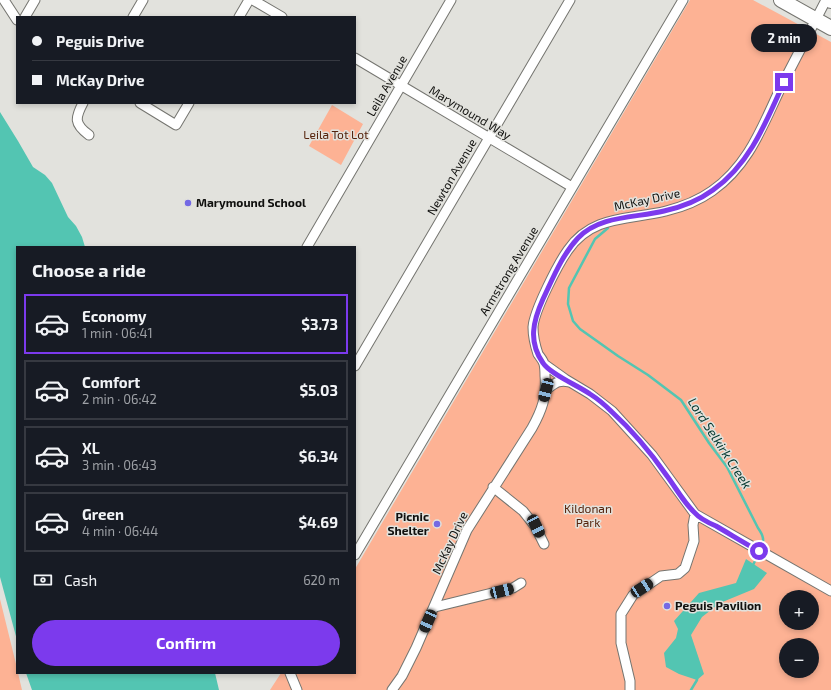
<!DOCTYPE html>
<meta charset="utf-8">
<style>
:root{--surface:#171b24;--page:#242831;--text:#f1f3f6;--muted:#9ea1a6;--line:#363941;--accent:#7c3aed}
body{margin:0;font-family:"Exo 2",sans-serif;background:var(--page);color:var(--text);height:100vh;display:flex;flex-direction:column;font-size:15px;white-space:nowrap}
*{box-sizing:border-box;margin:0}
p{font-size:13px;color:var(--muted)}
.icon{flex:none;width:22px;height:22px;fill:none;stroke:currentColor;stroke-width:2;stroke-linecap:round;stroke-linejoin:round}
.map{position:relative;flex:1;overflow:hidden}
.drawer{position:absolute;left:16px;top:246px;width:340px;height:428px;display:flex;flex-direction:column;background:var(--surface);border-radius:0px;box-shadow:0 2px 6px #0003}
.drawer>*{flex:none}
.guide{position:absolute;left:16px;top:16px;width:340px;height:88px;border-radius:0px;box-shadow:0 2px 6px #0003;display:grid;align-content:center;height:88px;padding:0 16px;background:var(--surface)}
.buttons{position:absolute;left:779px;top:590px;display:grid;gap:8px}
.buttons a{display:grid;place-items:center;width:40px;height:40px;border-radius:50%;background:var(--surface);box-shadow:0 2px 6px #0003;font-size:20px}
.end{position:absolute;width:18px;height:18px;margin:-9px;border:5px solid #7c3aed;background:#fff;box-shadow:0 0 0 2px #fff}
.from{border-radius:50%}
.bubble{position:absolute;height:28px;border-radius:14px;background:var(--surface);box-shadow:0 2px 6px #0003;font-size:13px;font-weight:700;line-height:28px;text-align:center}
.car{position:absolute;width:12px;height:24px;margin:-12px -6px;border-radius:5px;box-shadow:0 0 3px 1px #0007;background:linear-gradient(#222 24%,#8ab4d8 0 40%,#222 0 76%,#8ab4d8 0 86%,#222 0)}
.guide b{display:flex;align-items:center;gap:14px;height:38px;font-size:15px}
.guide b+b{border-top:1px solid var(--line)}
.guide i{width:10px;height:10px;background:var(--text)}
ul{padding:0;list-style:none}
li{display:flex;align-items:center;gap:12px;height:60px;margin:0 8px 6px;padding:0 8px;border:2px solid var(--line);border-radius:0px}
li div{flex:1}
li b{display:block;font-size:15px}
li em{font-style:normal;font-weight:700}
li.active{border-color:var(--accent)}
li>.icon{width:36px;height:36px;stroke-width:1.5}
h2{padding:0 16px;font-size:18px;line-height:48px}
.pay{display:flex;align-items:center;gap:10px;height:44px;padding:0 16px;font-size:15px}
.pay p{margin-inline-start:auto}
.action{display:flex;gap:8px;margin-top:auto;padding:8px 16px}
.action a{flex:1;height:46px;border-radius:24px;background:var(--accent);color:#fff;font-size:16px;font-weight:700;line-height:46px;text-align:center}
.map>svg:first-child{display:block}
.green{fill:#fdb294;fill-rule:evenodd}
.water{fill:#53c5b2}
.lines{fill:none;stroke-linecap:round;stroke-linejoin:round}
.stream{stroke:#53c5b2;stroke-width:2.5}
.minor-casing{stroke:#757570;stroke-width:11}
.primary-casing{stroke:#757570;stroke-width:16}
.minor{stroke:#fff;stroke-width:9}
.primary{stroke:#fff;stroke-width:14}
.route{stroke:#7c3aed;stroke-width:5}
.poi-dot{fill:#7469e4;stroke:#e2e2dd;stroke-width:1.5}
.labels{text-anchor:middle;stroke-width:3;stroke-linejoin:round;paint-order:stroke}
.street-label{font-size:12px;fill:#10100e;stroke:#e2e2dd}
.park-label{font-size:12px;fill:#55230c;stroke:#e2e2dd}
.poi-label{font-size:12px;font-weight:bold;fill:#10100e;stroke:#e2e2dd;text-anchor:start}
.water-label{font-size:13px;font-style:italic;fill:#00352d;stroke:#e2e2dd}
</style>
<div class="map">
<svg width="831" height="690" viewBox="0 0 831 690">
<rect width="100%" height="100%" fill="#e2e2dd"/>
<path class="green" d="M690 0H753L831 42V690H270L281 673H285L289 681 294 673H355V569ZM786 597H812V623H786ZM786 645H812V671H786Z
M332 105 363 124 341 165 309 146Z
M0 599 17 668V673H18L22 690H0Z"/>
<path class="water" d="M0 112 18 141 33 167 45 175 52 183 68 217 76 226 82 237 85 247H17V640L0 577Z
M746 559 767 573 754 589 720 603 702 617 691 635 704 674 697 680 679 674 666 667 664 653 676 638 678 629 674 621 699 593 736 583Z
M26 673H215L219 690H32Z"/>
<g class="lines">
<path class="stream" d="M608 228 595 239 569 288 568 304 573 321 580 329 618 356 648 375 681 400 709 443 727 467 758 528C763 535 765 540 761 549
M753 565 759 553
M691 690 697 680V676"/>
<g class="minor-casing">
<path id="minor" d="M4 0 17 20
M253 0 282 17
M25 17 35 0
M133 17 143 0
M239 17 249 0
M355 58 572 187
M83 103C75 118 74 124 89 135
M140 103 176 125 189 103
M307 247 451 0
M544 364 565 379 590 394 612 411 652 455 695 514 831 591
M355 366 570 0
M546 390C554 384 559 379 569 382
M493 487 523 511 535 526 544 544
M355 555 683 0
M435 607 513 588 521 583
M290 673 297 690
M392 690 402 676 416 648 467 530 532 428C542 410 547 396 545 376 545 372 545 368 544 364 543 360 540 357 538 354 535 345 533 336 533 327 534 311 558 264 568 250 592 215 629 220 666 211 682 207 698 201 712 191 751 164 764 121 784 81 798 54 812 27 826 0
M630 690V681L621 643V614L633 595 661 576 678 574 685 568 694 541 693 525 695 514"/>
</g>
<g class="primary-casing">
<path id="primary" d="M781 0 831 28
M830 0 831 1"/>
</g>
<use href="#minor" class="minor"/>
<use href="#primary" class="primary"/>
</g>
<g class="lines">
<path class="route" d="M759 551C744 543 730 534 716 526 709 523 700 519 695 513 684 503 676 488 667 476 651 453 633 431 612 412 605 405 598 399 590 394 579 386 550 374 543 363 528 342 533 321 543 299 553 278 562 255 578 238 600 215 636 218 664 211 682 207 698 201 713 190 750 164 766 122 784 82"/>
</g>
<g class="poi-dot">
<circle cx="188" cy="203" r="4"/>
<circle cx="437" cy="524" r="4"/>
<circle cx="667" cy="606" r="4"/>
</g>
<g class="labels">
<g class="street-label">
<text transform="translate(387 86) rotate(-60)" y="4">Leila Avenue</text>
<text transform="translate(470 113) rotate(31)" y="4">Marymound Way</text>
<text transform="translate(452 177) rotate(-60)" y="4">Newton Avenue</text>
<text transform="translate(647 200) rotate(-12)" y="4">McKay Drive</text>
<text transform="translate(509 271) rotate(-59)" y="4">Armstrong Avenue</text>
<text transform="translate(450 543) rotate(-65)" y="4">McKay Drive</text>
</g>
<g class="park-label">
<text x="336" y="139">Leila Tot Lot</text>
<text x="588" y="513">Kildonan<tspan x="588" dy="14">Park</tspan></text>
</g>
<g class="poi-label">
<text x="196" y="207">Marymound School</text>
<text x="429" y="521" text-anchor="end">Picnic<tspan x="429" dy="14">Shelter</tspan></text>
<text x="675" y="610">Peguis Pavilion</text>
</g>
<g class="water-label">
<text transform="translate(720 443) rotate(57)" y="5">Lord Selkirk Creek</text>
</g>
</g>
</svg>
<div class="buttons">
<a>+</a>
<a>−</a>
</div>
<i class="end from" style="left:759px;top:551px"></i>
<i class="end" style="left:784px;top:82px"></i>
<div class="bubble" style="left:751px;top:24px;width:66px">2 min</div>
<i class="car" style="left:546px;top:390px;rotate:194deg"></i>
<i class="car" style="left:536px;top:526px;rotate:154deg"></i>
<i class="car" style="left:642px;top:588px;rotate:57deg"></i>
<i class="car" style="left:502px;top:591px;rotate:76deg"></i>
<i class="car" style="left:428px;top:621px;rotate:204deg"></i>
<div class="guide">
<b><i class="from"></i>Peguis Drive</b>
<b><i></i>McKay Drive</b>
</div>
<section class="drawer">
<h2>Choose a ride</h2>
<ul>
<li class="active"><svg class="icon" aria-label="car" viewBox="0 0 24 24"><path d="M5 17H2v-5l4-1 3-4h7l3 4 3 1v5h-3M9 17h6M6 11h13"/><circle cx="7" cy="17" r="2"/><circle cx="17" cy="17" r="2"/></svg><div><b>Economy</b><p>1 min · 06:41</p></div><em>$3.73</em></li>
<li><svg class="icon" aria-label="car" viewBox="0 0 24 24"><path d="M5 17H2v-5l4-1 3-4h7l3 4 3 1v5h-3M9 17h6M6 11h13"/><circle cx="7" cy="17" r="2"/><circle cx="17" cy="17" r="2"/></svg><div><b>Comfort</b><p>2 min · 06:42</p></div><em>$5.03</em></li>
<li><svg class="icon" aria-label="car" viewBox="0 0 24 24"><path d="M5 17H2v-5l4-1 3-4h7l3 4 3 1v5h-3M9 17h6M6 11h13"/><circle cx="7" cy="17" r="2"/><circle cx="17" cy="17" r="2"/></svg><div><b>XL</b><p>3 min · 06:43</p></div><em>$6.34</em></li>
<li><svg class="icon" aria-label="car" viewBox="0 0 24 24"><path d="M5 17H2v-5l4-1 3-4h7l3 4 3 1v5h-3M9 17h6M6 11h13"/><circle cx="7" cy="17" r="2"/><circle cx="17" cy="17" r="2"/></svg><div><b>Green</b><p>4 min · 06:44</p></div><em>$4.69</em></li>
</ul>
<div class="pay"><svg class="icon" aria-label="cash" viewBox="0 0 24 24"><path d="M3 7h18v10H3z"/><circle cx="12" cy="12" r="2"/></svg>Cash<p>620 m</p></div>
<div class="action"><a>Confirm</a></div>
</section>
</div>
